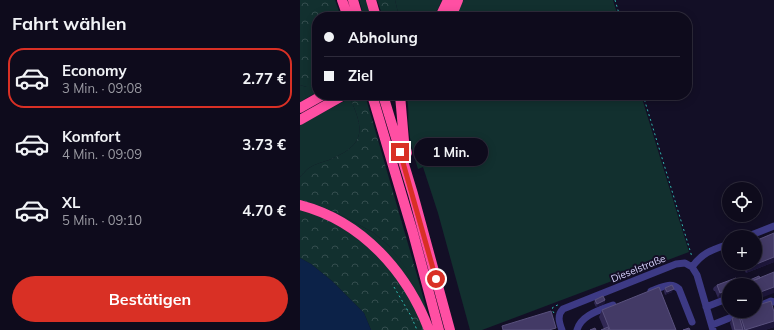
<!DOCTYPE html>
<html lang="de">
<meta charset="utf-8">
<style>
:root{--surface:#0e0b1c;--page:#1c1929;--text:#f1f3f6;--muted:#9b9ba3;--line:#2e2b3b;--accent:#d93025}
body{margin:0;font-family:Mulish,sans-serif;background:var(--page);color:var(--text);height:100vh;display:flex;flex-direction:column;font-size:15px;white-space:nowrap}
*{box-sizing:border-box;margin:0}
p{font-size:13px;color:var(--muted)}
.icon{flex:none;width:22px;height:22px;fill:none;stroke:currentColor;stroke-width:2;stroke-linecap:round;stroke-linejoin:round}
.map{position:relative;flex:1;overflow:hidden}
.sheet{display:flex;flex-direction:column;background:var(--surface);width:300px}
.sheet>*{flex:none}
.guide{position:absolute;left:12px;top:12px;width:380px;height:88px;border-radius:16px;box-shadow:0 2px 10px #0003,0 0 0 1px var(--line);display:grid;align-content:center;height:88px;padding:0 12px;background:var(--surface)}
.buttons{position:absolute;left:422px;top:182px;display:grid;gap:8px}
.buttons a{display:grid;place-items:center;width:40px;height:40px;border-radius:50%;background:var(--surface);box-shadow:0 2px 10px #0003,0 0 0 1px var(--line);font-size:20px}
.end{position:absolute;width:18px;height:18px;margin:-9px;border:5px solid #d93025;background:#fff;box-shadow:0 0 0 2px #fff}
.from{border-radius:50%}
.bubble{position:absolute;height:28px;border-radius:14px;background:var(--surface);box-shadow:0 2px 10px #0003,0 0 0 1px var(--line);font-size:13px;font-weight:700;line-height:28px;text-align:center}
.guide b{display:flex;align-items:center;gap:14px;height:38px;font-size:15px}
.guide b+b{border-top:1px solid var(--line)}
.guide i{width:10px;height:10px;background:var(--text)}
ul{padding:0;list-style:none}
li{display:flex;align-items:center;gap:12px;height:60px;margin:0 8px 6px;padding:0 4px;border:2px solid transparent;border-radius:16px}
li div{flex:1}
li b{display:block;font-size:15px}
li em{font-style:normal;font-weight:700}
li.current{border-color:var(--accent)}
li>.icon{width:36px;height:36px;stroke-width:1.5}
h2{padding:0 12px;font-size:18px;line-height:48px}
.action{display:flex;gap:8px;margin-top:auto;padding:8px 12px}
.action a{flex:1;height:46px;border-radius:24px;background:var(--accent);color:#fff;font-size:16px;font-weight:700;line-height:46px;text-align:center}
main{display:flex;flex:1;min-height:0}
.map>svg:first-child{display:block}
.grass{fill:#12302f}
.forest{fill:url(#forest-crowns)}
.water{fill:#0c2248}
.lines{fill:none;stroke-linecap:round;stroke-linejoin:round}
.path{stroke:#2fb8b0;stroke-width:1;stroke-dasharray:2 3;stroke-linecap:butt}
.minor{stroke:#3d3a85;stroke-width:7}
.highway{stroke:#ff4fa3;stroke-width:10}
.wall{fill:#312854}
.shaded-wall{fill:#1d163a}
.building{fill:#433a66;stroke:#5a527e}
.route{stroke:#d93025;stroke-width:5}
.labels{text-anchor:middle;stroke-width:4;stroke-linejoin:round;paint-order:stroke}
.street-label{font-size:10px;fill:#d9d4ff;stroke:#130f26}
</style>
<main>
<section class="sheet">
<h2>Fahrt wählen</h2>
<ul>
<li class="current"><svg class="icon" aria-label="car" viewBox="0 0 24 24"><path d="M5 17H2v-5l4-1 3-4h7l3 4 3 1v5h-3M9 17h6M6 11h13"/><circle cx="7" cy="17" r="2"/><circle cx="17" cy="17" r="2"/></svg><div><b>Economy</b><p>3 Min. · 09:08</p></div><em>2.77 €</em></li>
<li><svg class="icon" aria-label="car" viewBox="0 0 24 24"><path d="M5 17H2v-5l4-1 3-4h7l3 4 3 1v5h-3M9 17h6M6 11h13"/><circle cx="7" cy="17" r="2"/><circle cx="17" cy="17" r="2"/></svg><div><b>Komfort</b><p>4 Min. · 09:09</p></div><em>3.73 €</em></li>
<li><svg class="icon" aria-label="car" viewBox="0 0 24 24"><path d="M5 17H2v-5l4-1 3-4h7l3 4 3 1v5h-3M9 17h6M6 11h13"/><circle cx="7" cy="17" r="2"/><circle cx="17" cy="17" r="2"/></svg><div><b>XL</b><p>5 Min. · 09:10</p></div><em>4.70 €</em></li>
</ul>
<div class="action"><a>Bestätigen</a></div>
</section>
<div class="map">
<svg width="474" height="330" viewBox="0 0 474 330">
<defs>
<pattern id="forest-crowns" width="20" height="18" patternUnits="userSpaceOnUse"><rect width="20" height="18" fill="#12302f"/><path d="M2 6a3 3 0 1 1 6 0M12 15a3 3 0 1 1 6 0" fill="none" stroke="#344d4e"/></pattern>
</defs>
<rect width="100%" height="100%" fill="#130f26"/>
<path class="grass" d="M59 0H67L72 17H64Z
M95 0H142L138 9 132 17H99Z
M162 0H313L318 17H155Z
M0 85 7 87H17V92L0 102Z
M106 95H341L389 252 182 330H170L138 213 123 167 118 169C114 156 110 143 109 129 107 118 110 107 106 95Z
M50 98C65 131 65 145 29 160 23 162 15 164 9 168 6 170 3 174 0 177V125Z
M0 200 20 206 45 217 74 233 89 246 111 274 117 275 130 322 120 299 109 280 97 264 82 247 0 202Z"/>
<path class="forest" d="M0 0H35L41 17H17V87H7L0 85Z
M77 0H95L99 17H83Z
M56 95H65L117 275H111L89 246 74 233 45 217 20 206 0 200V177C3 174 6 170 9 168 15 164 23 162 29 160 65 145 65 131 50 98Z
M0 209C31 220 51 231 75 254 80 259 86 263 91 269 105 288 115 309 125 330H71L64 313 32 281 11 264 0 258Z"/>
<path class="water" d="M0 258 11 264 32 281 64 313 71 330H0Z"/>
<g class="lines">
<path class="path" d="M315 0 320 17
M343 95 392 257
M94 287 111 316 117 330
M254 313 252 310 253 307 260 304"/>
<path class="minor" d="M446 237 474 226
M392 267 397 275 413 330
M351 291C360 288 371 281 379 289L392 322
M406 307 429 298
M455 308 471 301 474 302
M412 325 447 311
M262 330C259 322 257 315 263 309L376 264 385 263 392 267C403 252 412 250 429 244
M277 330C281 315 300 310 313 305"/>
<path class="highway" d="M42 0 48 17
M53 0 58 17
M71 0 76 17
M140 17 148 0
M151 17 158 0
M72 95 113 233 139 330
M83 95 113 194 150 330
M100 95 104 141 107 153
M0 108 23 95
M0 120 44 95
M0 205C62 221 107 272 129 330"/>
</g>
<path class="wall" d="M474 233V262L446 273 444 268 446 263H455Z
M417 285H429V294L418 298 415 291H414L413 289 414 287Z
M365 288 372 292 365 295 364 291Z
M295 300H305L304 304 296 307 294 303Z
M302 310 376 330H301L304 329 299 317Z
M439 311 474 312V327L465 330H432L430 323 432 318 437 316Z"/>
<path class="shaded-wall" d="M474 257V262L446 273 449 267Z
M439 263H444L438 265Z
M474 287V293L455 300V294Z
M374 289 372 292 365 295 367 292Z
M429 289V294L418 298 420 293Z
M305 300 304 304 296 307 297 304Z
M474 321V327L465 330H445Z"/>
<path class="building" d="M474 233V257L449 267 447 263H455V241Z
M474 272V287L455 294V285H442Z
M459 276 460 278 444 284 443 283Z
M436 278 438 283 436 284 435 285H429V289L420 293 417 285Z
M372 285 374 289 367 292 365 288Z
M359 287 376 330H310L302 310Z
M303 296 305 300 297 304 295 300Z
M471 301 474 312V321L445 330 439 311H455V306Z
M251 311 256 328 249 330H203L202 326Z
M439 316 443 330H435L432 318Z
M308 327 309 330H301Z
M295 328 296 330H290Z
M389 328 390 330H383Z"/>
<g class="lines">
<path class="route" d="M100 152 136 279"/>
</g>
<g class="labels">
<g class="street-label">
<text transform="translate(338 268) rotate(-22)" y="4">Dieselstraße</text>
</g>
</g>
</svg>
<div class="buttons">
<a><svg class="icon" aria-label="locate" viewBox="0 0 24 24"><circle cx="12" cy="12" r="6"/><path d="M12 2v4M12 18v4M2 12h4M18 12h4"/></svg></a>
<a>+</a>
<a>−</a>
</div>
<i class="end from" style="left:136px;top:279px"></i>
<i class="end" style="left:100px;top:152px"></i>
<div class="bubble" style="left:114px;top:138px;width:74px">1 Min.</div>
<div class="guide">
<b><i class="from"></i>Abholung</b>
<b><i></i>Ziel</b>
</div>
</div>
</main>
